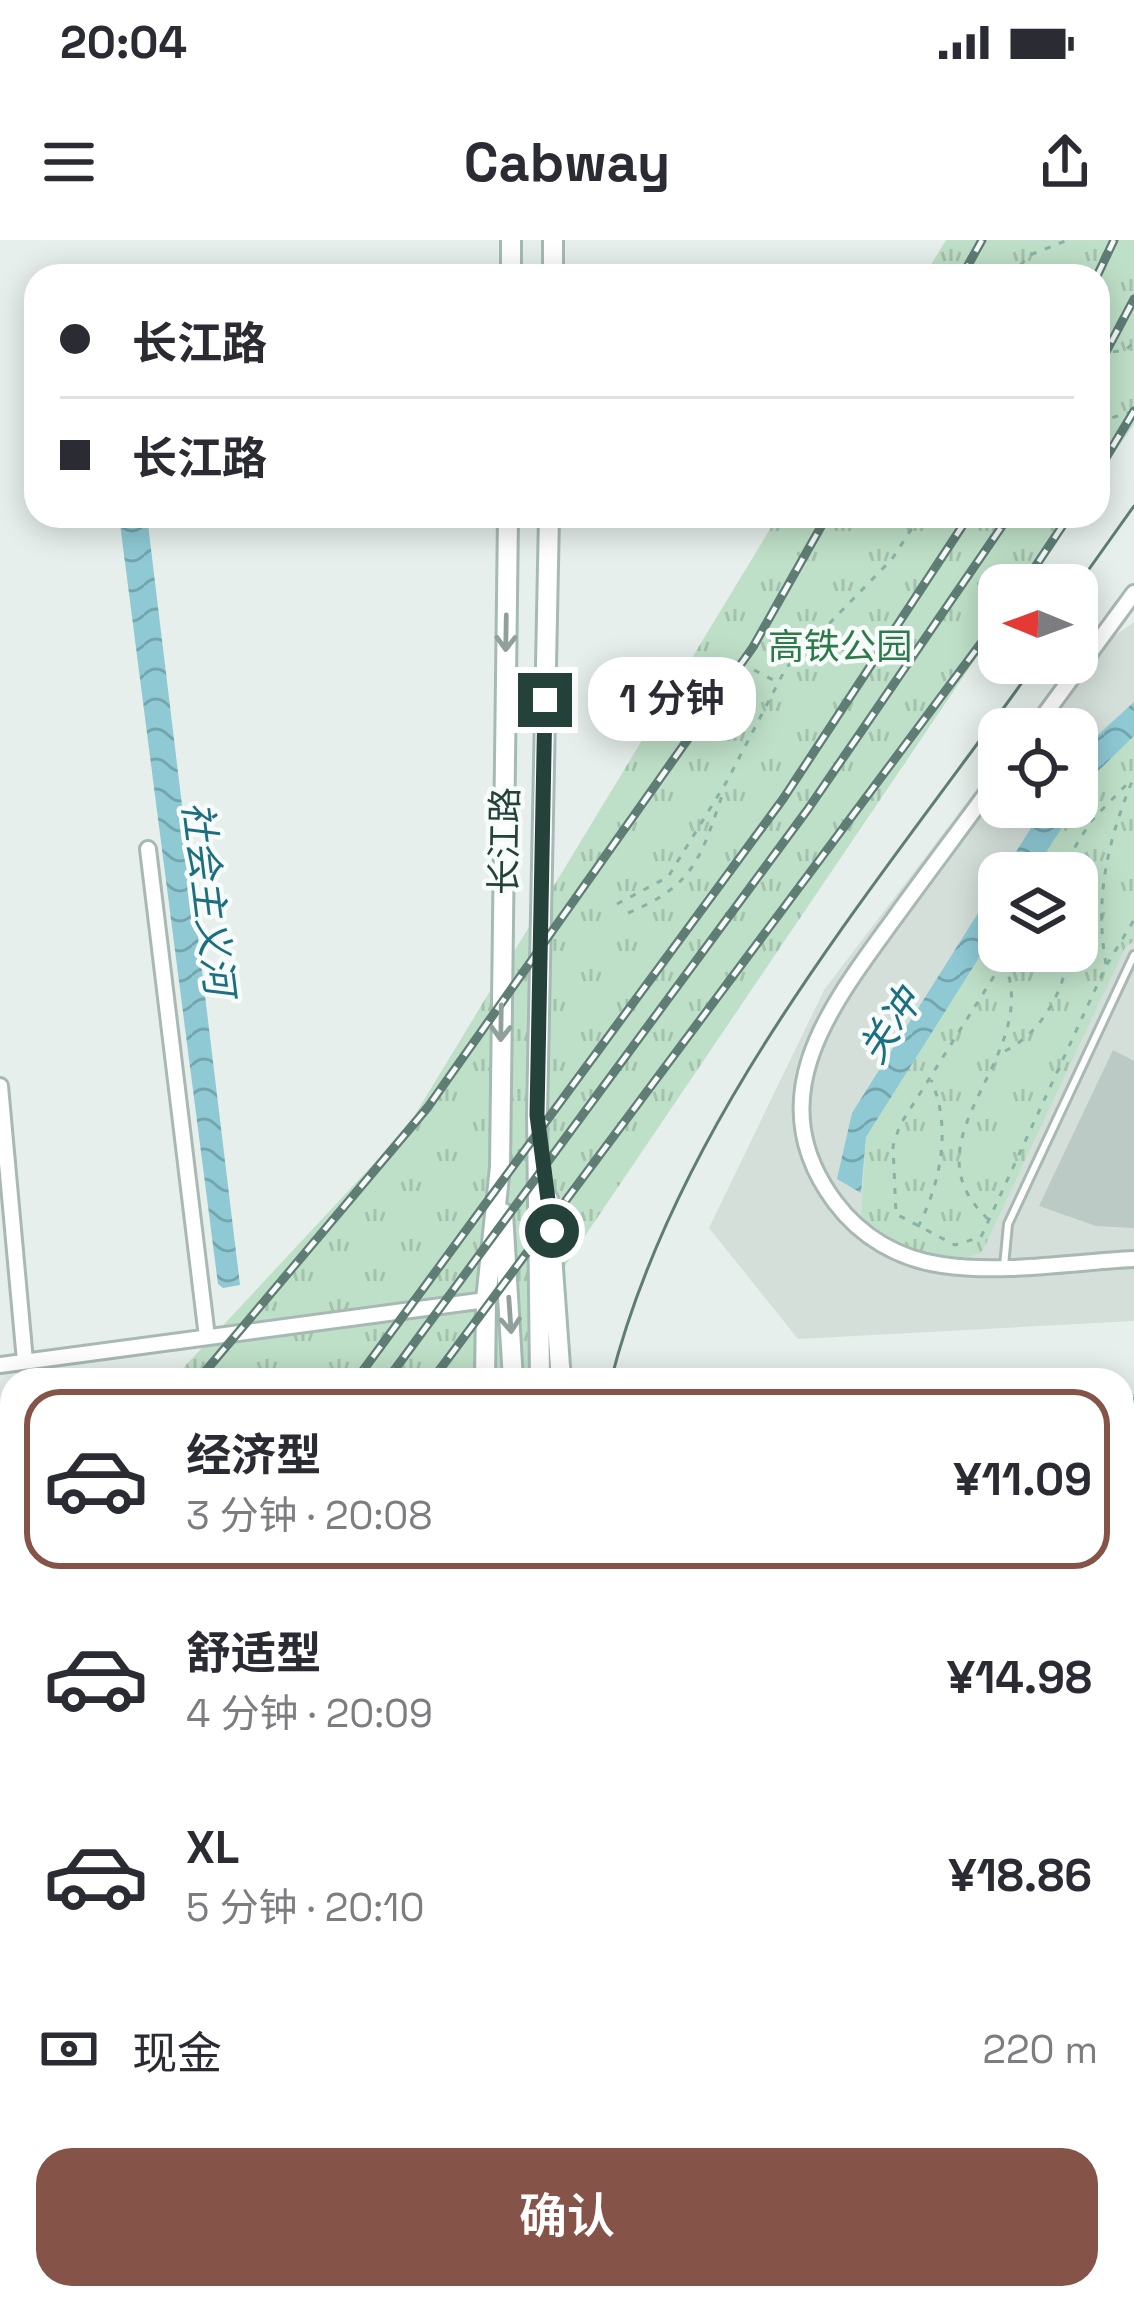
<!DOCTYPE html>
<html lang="zh">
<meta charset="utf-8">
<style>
:root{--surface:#fff;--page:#f2f2f3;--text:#2b2b33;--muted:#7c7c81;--line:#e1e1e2;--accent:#855347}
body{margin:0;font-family:"Space Grotesk","Noto Sans SC",sans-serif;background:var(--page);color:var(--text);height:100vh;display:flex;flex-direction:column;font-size:45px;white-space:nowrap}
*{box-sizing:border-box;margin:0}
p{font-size:39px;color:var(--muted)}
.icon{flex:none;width:66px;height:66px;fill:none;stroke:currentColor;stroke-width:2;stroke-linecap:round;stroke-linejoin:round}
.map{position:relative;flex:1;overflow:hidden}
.drawer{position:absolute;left:0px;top:1128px;width:1134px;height:942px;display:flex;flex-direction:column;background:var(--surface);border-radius:36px 36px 0 0;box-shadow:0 6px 30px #0003}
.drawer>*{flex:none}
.banner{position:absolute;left:24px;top:24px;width:1086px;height:264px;border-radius:36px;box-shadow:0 6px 30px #0003;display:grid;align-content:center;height:264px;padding:0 36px;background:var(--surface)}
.needle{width:78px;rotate:271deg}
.tools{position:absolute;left:978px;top:324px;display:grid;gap:24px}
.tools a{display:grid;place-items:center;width:120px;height:120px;border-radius:24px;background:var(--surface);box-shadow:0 6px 30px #0003;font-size:60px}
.end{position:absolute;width:54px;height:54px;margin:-27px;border:15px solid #24423a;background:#fff;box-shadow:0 0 0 6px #fff}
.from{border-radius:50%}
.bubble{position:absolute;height:84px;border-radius:36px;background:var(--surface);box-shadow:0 6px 30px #0003;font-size:39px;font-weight:600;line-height:84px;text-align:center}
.banner b{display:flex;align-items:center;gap:42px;height:114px;font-size:45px}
.banner b+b{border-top:3px solid var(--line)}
.banner i{width:30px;height:30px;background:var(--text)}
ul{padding:21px 0 0;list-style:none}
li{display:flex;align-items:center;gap:36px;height:180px;margin:0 24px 18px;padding:0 12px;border:6px solid transparent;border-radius:36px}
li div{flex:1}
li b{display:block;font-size:45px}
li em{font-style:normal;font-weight:600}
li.active{border-color:var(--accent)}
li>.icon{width:108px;height:108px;stroke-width:1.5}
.pay{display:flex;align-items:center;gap:30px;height:132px;padding:0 36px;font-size:45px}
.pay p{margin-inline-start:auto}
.primary-button{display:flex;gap:24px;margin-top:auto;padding:24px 36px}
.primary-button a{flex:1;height:138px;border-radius:36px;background:var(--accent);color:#fff;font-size:48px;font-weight:600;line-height:138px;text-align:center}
.status{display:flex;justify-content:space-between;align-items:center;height:84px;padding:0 60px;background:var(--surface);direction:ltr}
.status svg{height:33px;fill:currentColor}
header{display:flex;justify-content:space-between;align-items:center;height:156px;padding:0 36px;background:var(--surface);font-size:54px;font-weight:600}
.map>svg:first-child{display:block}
.built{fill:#d4dfda;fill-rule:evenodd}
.park{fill:url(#park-tufts)}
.water{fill:url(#water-waves)}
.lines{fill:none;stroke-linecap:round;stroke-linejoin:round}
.stream{stroke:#8ec9d4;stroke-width:4.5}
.building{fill:#bbcac4}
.service-casing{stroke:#a8b8b2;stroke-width:12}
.minor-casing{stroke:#a8b8b2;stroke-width:20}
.secondary-casing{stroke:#a4bbb3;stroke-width:24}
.motorway-casing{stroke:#c2cac8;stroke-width:30}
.path{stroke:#86b3a5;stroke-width:3;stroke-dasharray:6 9;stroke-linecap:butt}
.service{stroke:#fff;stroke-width:6}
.minor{stroke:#fff;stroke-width:14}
.secondary{stroke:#fff;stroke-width:18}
.motorway{stroke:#2f6f62;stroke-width:24}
.tram{stroke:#5f7d75;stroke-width:3}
.rail-casing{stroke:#5f7d75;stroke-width:9}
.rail{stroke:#f7fbf9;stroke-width:4.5;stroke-dasharray:14;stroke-linecap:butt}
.oneway{stroke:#92a09c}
.route{stroke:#24423a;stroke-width:15}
.labels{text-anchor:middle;stroke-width:9;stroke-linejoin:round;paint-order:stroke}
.park-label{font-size:36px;fill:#2d7a4b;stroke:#f7fbf9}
.street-label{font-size:36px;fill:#24423a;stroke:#f7fbf9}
.water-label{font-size:39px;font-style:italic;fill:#1c6f80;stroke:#f7fbf9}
</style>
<div class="status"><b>20:04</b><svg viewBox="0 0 49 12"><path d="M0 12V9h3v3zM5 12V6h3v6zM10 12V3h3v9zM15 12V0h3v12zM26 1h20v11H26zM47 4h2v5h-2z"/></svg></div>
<header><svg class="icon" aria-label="menu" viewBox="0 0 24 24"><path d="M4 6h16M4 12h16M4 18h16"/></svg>Cabway<svg class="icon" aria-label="share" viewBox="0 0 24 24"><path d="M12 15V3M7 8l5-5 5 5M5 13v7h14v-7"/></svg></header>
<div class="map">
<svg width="1134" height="2070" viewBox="0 0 1134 2070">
<defs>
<pattern id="park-tufts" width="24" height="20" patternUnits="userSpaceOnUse" patternTransform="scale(3)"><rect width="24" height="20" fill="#bfe0c8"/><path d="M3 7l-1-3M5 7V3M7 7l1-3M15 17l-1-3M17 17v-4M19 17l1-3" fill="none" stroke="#a4c1ad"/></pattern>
<pattern id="water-waves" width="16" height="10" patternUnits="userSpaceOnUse" patternTransform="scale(3)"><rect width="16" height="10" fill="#8ec9d4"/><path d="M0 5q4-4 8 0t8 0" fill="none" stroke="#74a5ad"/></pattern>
</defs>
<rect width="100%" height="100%" fill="#e6efeb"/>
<path class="built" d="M1134 382V1081L798 1099 709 988 824 750 999 520V567H1077V489H1022L1069 428ZM999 633H1077V711H999Z"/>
<path class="park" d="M946 0H1134V184L1098 237V36H924Z
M778 276H1072L1025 345H999V384L566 1024 528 1140H172L407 888Z
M1134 496V701L1125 708 982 1012C942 1032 892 1001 861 977L866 897 999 686V711H1077V633H1033L1097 532Z
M12 1311V1606H0V1324Z"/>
<path class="water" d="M119 276H147L240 1045 223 1048 218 1044Z
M1134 462V496L1097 532 1077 565V514Z
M1044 567H1075L1033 633H1003Z
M999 640V686L866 897 861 953 837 939 852 873Z"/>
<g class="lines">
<path class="stream" d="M1122 1460 1134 1441"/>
</g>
<path class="building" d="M1113 810 1134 821V988L1096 986 1039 966Z"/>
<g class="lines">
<g class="service-casing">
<path id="service" d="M1004 1026 1008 984 1134 715"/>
</g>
<g class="minor-casing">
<path id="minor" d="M1034 489 1134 353
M999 536C965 583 930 629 896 676 833 763 756 856 835 962 861 997 899 1019 942 1025 1004 1034 1072 1022 1134 1019
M148 609 207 1097
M0 846 25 1121
M0 1125 486 1060
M0 1233 12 1231
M1122 1373 1134 1372
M1122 1486 1134 1474
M1122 1810 1134 1809
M608 2058 609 2070
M848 2058 850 2070
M1089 2070V2058"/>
</g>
<g class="secondary-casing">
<path id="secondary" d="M553 0V36
M511 36V0
M548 959 561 1140
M503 973 513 1140
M485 1140 486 1060 500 927 508 276
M540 1140 537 875 549 276
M478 2070V2058
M535 2070V2058"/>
</g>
<g class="motorway-casing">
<path id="motorway" d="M1122 1169H1134
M1122 1203H1134
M0 1279 12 1277
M0 1312 12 1311"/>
</g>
<path class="path" d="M1010 36 1030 15 1068 0
M1098 114 1126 110 1134 102
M1098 182 1134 171
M754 430 777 442
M1059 633 1091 581 1131 540
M617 664 668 637 727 541 786 428 892 319 920 276
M628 673C696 645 701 616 724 550
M1010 711 900 885 893 906 896 974 955 1005 981 997 1106 726 1134 680
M1106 724C1094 658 1108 600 1133 539
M1005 811C1040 794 1066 750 1068 711
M988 979C900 898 1045 817 1004 722
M918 987C941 942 952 887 931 840"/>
<use href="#service" class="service"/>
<use href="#minor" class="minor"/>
<use href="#secondary" class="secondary"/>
<use href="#motorway" class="motorway"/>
<path class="tram" d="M1077 346 1134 266
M611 1140C679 873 879 644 1036 423
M502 2070V2058"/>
<g class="rail-casing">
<path id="rail" d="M962 36 982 0
M1097 36 1114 0
M1098 127 1134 59
M1098 231 1134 171
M1023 345 1069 276
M198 1140 428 867 753 407 827 276
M356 1140 783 559 969 276
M387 1140 808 569 1009 276
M432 1140 999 379
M0 1380 12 1368
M0 1621 12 1606
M0 1678 12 1663
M0 1714 12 1699"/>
</g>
<use href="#rail" class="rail"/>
</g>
<defs><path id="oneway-shaft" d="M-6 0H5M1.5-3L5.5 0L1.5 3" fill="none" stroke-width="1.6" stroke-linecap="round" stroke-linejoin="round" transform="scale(3)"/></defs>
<g class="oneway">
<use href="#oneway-shaft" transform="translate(506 393) rotate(91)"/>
<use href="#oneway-shaft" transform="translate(501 783) rotate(91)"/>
<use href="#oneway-shaft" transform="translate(510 1075) rotate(86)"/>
</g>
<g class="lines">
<path class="route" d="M545 460 537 875 552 991"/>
</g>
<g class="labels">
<g class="park-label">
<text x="840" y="419">高铁公园</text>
</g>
<g class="street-label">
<text transform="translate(504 601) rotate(-89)" y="13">长江路</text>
</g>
<g class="water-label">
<text transform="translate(209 658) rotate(83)" y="14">社会主义河</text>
<text transform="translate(889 786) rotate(-57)" y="14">关冲</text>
</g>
</g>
</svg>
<div class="tools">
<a><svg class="needle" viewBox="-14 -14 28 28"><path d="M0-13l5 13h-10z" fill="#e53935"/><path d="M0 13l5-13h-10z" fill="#7c7c81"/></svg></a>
<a><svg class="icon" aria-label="locate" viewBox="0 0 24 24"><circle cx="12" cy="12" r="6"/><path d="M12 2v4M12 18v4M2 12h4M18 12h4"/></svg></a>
<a><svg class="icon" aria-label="layers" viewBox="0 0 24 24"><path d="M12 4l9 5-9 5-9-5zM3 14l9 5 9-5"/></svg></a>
</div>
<i class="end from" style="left:552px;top:991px"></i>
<i class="end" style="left:545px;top:460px"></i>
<div class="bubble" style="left:588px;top:417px;width:168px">1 分钟</div>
<div class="banner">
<b><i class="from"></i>长江路</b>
<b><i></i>长江路</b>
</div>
<section class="drawer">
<ul>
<li class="active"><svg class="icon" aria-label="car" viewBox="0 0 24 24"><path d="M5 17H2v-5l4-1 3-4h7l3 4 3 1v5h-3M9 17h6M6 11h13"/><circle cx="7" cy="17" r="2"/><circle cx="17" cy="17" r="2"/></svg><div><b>经济型</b><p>3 分钟 · 20:08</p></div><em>¥11.09</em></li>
<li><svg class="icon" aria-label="car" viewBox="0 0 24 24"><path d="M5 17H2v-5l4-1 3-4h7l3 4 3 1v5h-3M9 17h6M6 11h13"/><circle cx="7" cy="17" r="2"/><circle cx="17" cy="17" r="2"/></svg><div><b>舒适型</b><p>4 分钟 · 20:09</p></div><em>¥14.98</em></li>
<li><svg class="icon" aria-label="car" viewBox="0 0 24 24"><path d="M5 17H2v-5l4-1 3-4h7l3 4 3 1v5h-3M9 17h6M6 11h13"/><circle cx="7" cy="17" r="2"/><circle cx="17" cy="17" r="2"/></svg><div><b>XL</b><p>5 分钟 · 20:10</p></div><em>¥18.86</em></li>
</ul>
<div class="pay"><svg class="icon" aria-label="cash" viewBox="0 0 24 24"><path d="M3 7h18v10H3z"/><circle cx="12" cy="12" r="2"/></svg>现金<p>220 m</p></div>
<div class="primary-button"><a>确认</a></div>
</section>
</div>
